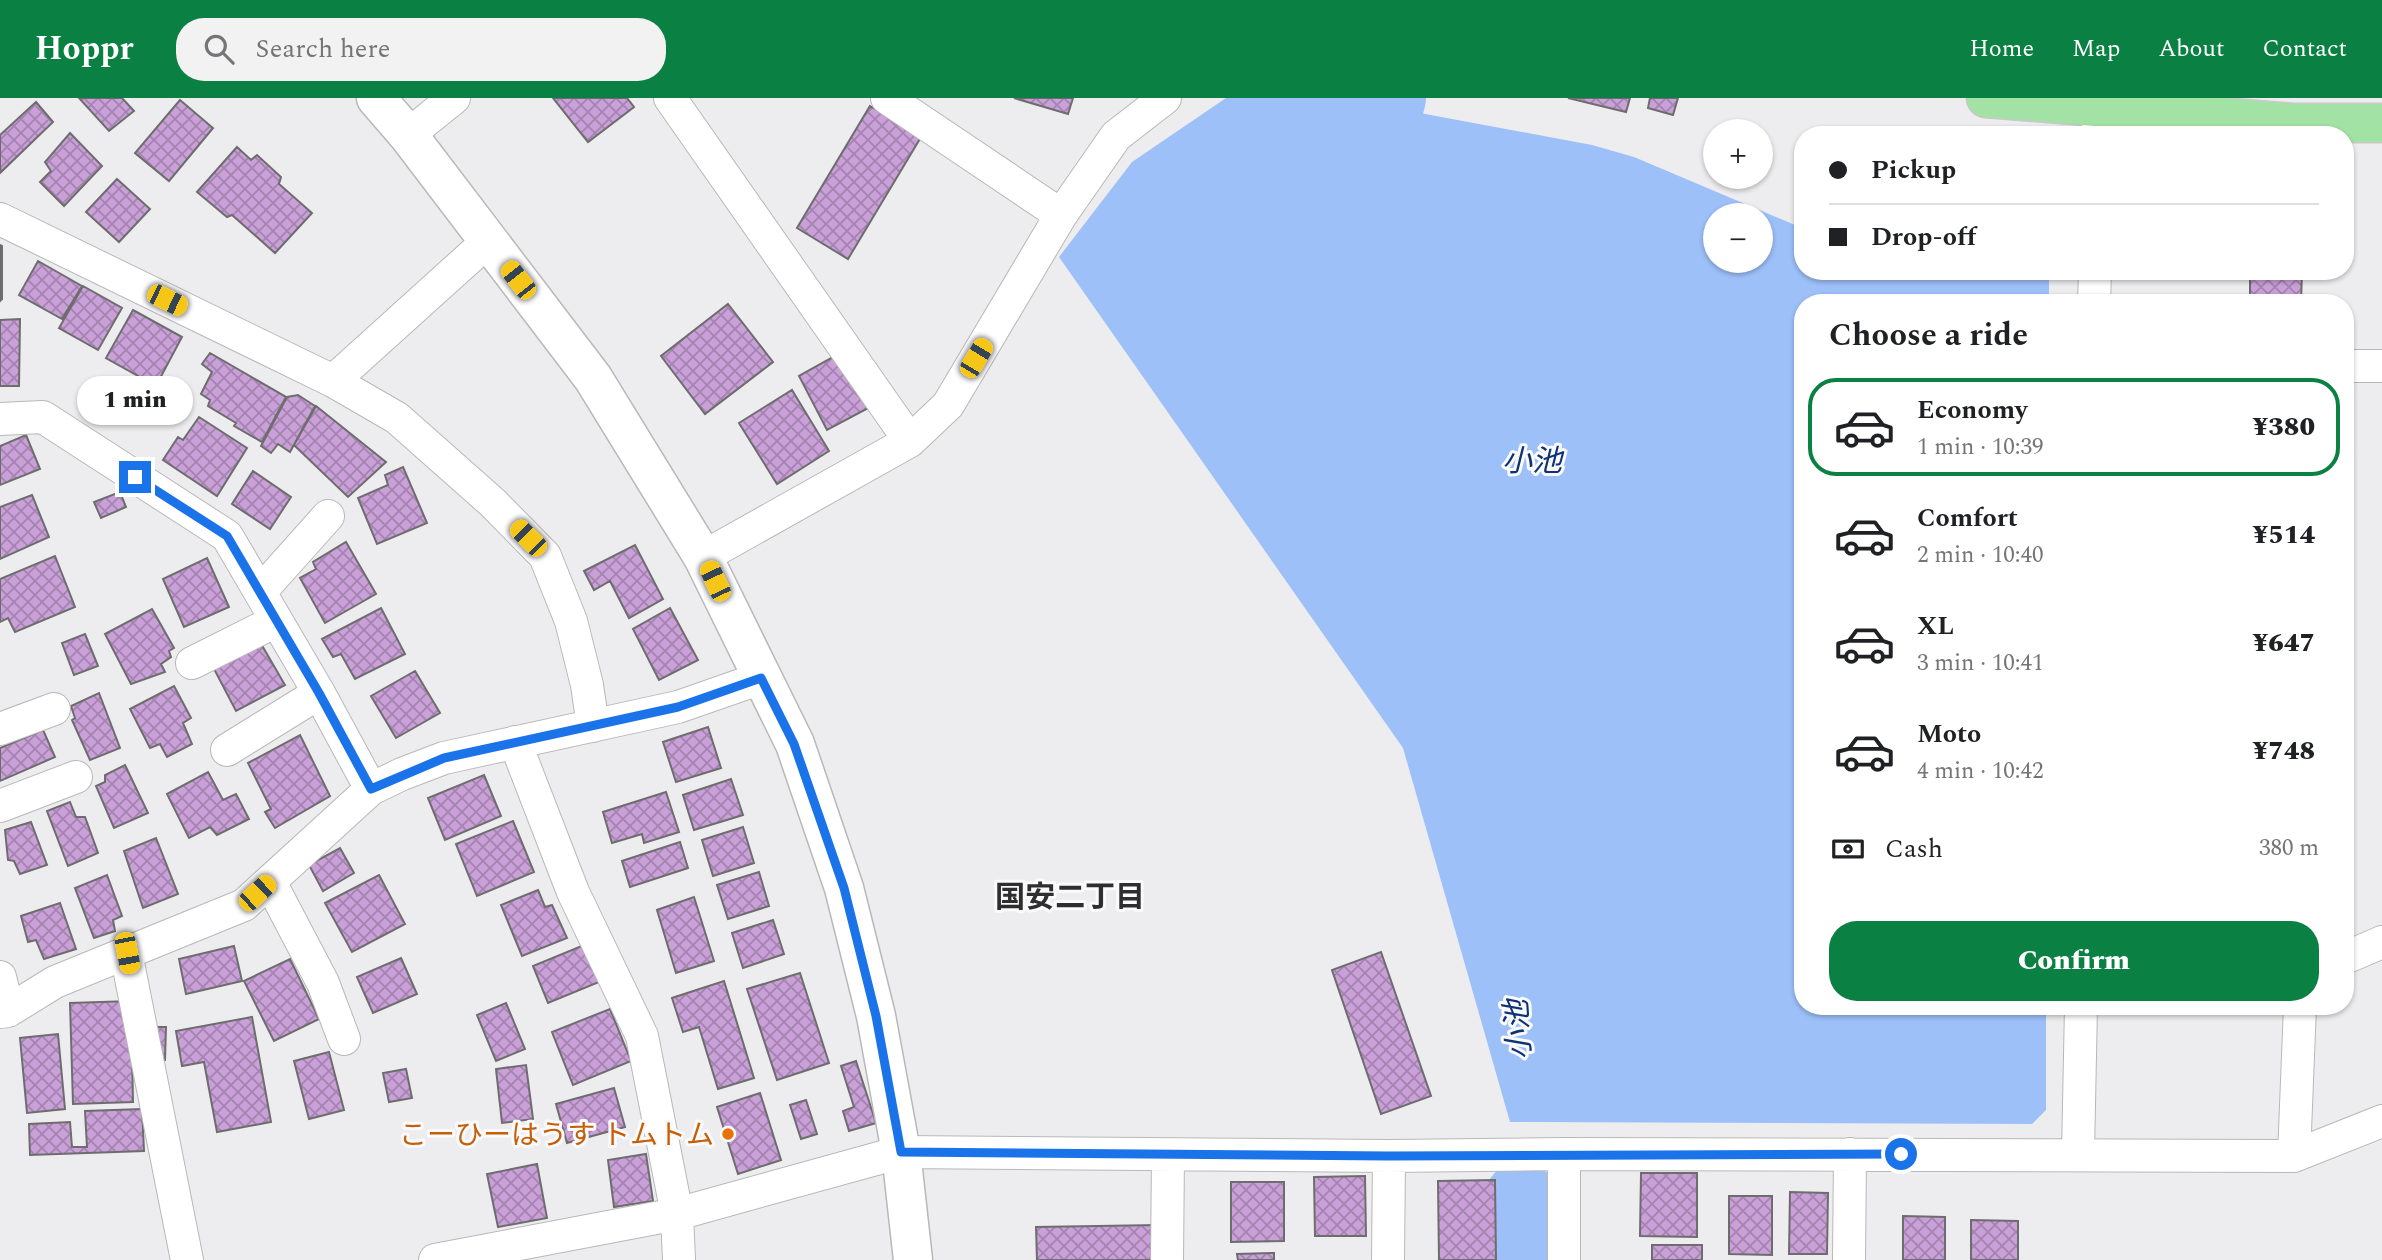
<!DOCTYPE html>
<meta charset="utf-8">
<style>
:root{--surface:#fff;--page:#f2f2f2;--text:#202124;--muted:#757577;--line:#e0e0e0;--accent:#0b8043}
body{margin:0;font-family:Spectral,"Noto Sans JP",serif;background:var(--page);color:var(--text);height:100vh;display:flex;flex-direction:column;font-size:26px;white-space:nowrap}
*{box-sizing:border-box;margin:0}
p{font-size:23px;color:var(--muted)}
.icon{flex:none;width:38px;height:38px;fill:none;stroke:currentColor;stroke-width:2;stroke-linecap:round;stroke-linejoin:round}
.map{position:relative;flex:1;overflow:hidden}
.panel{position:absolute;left:1794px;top:196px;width:560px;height:721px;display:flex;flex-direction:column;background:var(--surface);border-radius:28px;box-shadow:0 2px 5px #0004}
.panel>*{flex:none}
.banner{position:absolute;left:1794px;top:28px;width:560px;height:154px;border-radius:28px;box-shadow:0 2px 5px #0004;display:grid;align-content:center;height:154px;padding:0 35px;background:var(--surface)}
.buttons{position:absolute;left:1703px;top:21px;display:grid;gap:14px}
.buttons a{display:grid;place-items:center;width:70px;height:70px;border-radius:50%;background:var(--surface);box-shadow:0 2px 5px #0004;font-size:35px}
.end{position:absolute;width:32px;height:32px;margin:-16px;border:9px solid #1a73e8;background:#fff;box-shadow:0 0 0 4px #fff}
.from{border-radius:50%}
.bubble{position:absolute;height:49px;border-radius:24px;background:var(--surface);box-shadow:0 2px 5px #0004;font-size:23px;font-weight:800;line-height:49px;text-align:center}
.car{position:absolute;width:21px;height:42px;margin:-21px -10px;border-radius:9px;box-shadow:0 0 5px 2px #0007;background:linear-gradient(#f5c518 24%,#345 0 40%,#f5c518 0 76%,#345 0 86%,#f5c518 0)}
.banner b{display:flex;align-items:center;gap:24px;height:66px;font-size:26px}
.banner b+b{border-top:2px solid var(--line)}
.banner i{width:18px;height:18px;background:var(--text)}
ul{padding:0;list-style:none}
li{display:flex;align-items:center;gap:21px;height:98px;margin:0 14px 10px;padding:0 21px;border:4px solid transparent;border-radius:28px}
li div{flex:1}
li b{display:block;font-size:26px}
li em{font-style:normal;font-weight:800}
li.selected{border-color:var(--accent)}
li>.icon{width:63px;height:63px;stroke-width:1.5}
h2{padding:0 35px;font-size:32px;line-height:84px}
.pay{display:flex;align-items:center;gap:18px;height:77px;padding:0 35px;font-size:26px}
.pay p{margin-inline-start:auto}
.cta{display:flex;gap:14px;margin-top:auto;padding:14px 35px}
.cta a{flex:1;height:80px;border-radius:28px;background:var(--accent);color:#fff;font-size:28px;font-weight:800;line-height:80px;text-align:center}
header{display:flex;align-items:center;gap:42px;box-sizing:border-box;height:98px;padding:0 35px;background:var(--accent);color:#fff}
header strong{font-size:33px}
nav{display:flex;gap:38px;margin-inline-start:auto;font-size:24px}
.search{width:490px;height:63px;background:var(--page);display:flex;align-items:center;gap:18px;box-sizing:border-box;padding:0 24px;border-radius:28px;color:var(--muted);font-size:26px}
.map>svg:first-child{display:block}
.water{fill:#9dc0f9;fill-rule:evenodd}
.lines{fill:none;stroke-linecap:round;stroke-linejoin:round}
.river{stroke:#9dc0f9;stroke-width:74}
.building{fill:url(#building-cross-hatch);stroke:#6d6d6e;stroke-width:2}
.street-casing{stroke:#b8b8b9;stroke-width:34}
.secondary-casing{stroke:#b8b8b9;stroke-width:41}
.primary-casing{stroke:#c9c9c9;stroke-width:41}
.street{stroke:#fff;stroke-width:32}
.secondary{stroke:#fff;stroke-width:38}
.primary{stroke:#a2e2a4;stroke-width:38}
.route{stroke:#1a73e8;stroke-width:9}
.food-dot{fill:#e8710a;stroke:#fafafc;stroke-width:2.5}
.labels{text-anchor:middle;stroke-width:6;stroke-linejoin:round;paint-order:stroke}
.food-label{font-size:28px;fill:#c56008;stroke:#fafafc;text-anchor:end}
.water-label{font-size:30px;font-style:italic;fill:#0d3374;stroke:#fafafc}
.neighbourhood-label{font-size:30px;font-weight:bold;fill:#2e2e2e;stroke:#fafafc}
</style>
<header>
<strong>Hoppr</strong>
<div class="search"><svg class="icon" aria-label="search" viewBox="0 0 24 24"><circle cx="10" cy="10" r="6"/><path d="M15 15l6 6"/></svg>Search here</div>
<nav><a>Home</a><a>Map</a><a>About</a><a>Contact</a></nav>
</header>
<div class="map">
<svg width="2382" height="1162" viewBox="0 0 2382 1162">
<defs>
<pattern id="building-cross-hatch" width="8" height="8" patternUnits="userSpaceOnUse" patternTransform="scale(1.75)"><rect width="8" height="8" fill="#caa0d8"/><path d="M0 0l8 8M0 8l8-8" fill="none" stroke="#a483b0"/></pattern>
</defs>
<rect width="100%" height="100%" fill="#ededef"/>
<path class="water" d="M1226 0H1363L1420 15 1592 47 1634 59 1802 130V173H2049V205H1802V908H2046V1012L2032 1026 1510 1024 1403 650 1059 159 1132 64ZM1715 117H1760V163H1715Z"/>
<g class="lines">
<path class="river" d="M1360 105 1389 0
M1521 1101 1522 1162"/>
</g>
<path class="building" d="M79 0H122L134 13 109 33Z
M553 0H627L634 9 588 44Z
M1014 0H1073L1068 16Z
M1568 0H1630L1626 14Z
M1650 0H1678L1673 17 1648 10Z
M180 2 213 30 169 83 135 55Z
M36 4 53 24 0 75V37Z
M870 8 921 39 848 161 797 130Z
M1983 30V37H1840V33Z
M70 35 102 68 64 108 40 84 51 73 45 64Z
M237 49 251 62 257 57 281 79 279 86 312 115 275 155 232 117 227 119 197 94Z
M117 81 150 111 119 144 86 114Z
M0 147 2 148V201L0 203Z
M38 163 82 188 62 221 19 197Z
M2250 173H2302L2301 205H2250Z
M83 188 122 210 98 252 59 230Z
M728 206 773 264 705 316 661 258Z
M133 212 182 239 156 288 106 260Z
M20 221 19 288H0V222Z
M844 253 872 308 827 332 799 278Z
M210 255 286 299 262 344 234 328 236 325 208 308 210 302 201 296 212 274 202 266Z
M792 292 829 353 777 386 739 325Z
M298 297 315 308 290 354 278 346 271 355 261 348 287 299Z
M316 308 386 364 348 399 294 347Z
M199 319 247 350 217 398 163 362 178 339 183 342Z
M26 337 40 371 0 387V348Z
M403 369 427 425 377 446 358 400 388 387 385 377Z
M253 373 291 399 270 431 232 406Z
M120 394 126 409 101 420 94 404Z
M32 397 49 439 0 461V409Z
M346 444 376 496 325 525 300 480 316 471 313 464Z
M635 447 663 501 629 520 610 483 594 492 584 473Z
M55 458 75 509 15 534 8 520 0 524V481Z
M207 460 229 509 184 529 163 481Z
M381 510 405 556 355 581 341 556 333 559 322 541Z
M670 510 698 562 659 582 633 531Z
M152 511 174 550 169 553 171 559 161 566 165 574 131 586 105 536Z
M85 536 98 568 74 577 62 545Z
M260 544 285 587 236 613 213 569Z
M415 573 440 615 396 640 371 598Z
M174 588 191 620 183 625 192 646 167 659 160 646 150 650 130 611Z
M99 595 120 650 90 662 72 622 75 620 71 608Z
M708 629 721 670 676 684 663 644Z
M43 632 55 659 0 683V650Z
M300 637 330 698 275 730 265 714 271 711 248 665Z
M125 667 148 715 114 730 96 688 105 684V677Z
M208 674 223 702 236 696 249 721 217 737 210 729 189 740 167 696Z
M484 677 501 718 445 742 428 700Z
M731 681 743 717 694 732 683 697Z
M666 694 679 734 644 745 642 736 612 745 603 714Z
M70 704 76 719H85L98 755 68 768 47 713Z
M513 723 534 774 477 798 456 746Z
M31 724 47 767 20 776 14 763 8 762 5 732Z
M743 729 754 765 713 778 702 742Z
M156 740 178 796 143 810 124 753Z
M680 744 688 770 630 789 622 763Z
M340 750 354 775 323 793 309 767Z
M759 774 769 808 728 821 717 787Z
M107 777 122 818 113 822 115 833 94 840 75 790Z
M379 777 405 826 352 854 325 805Z
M538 792 545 809 552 807 567 840 522 858 501 807Z
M694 799 714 863 676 875 657 812Z
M60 805 76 851 44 861 36 842 28 844 21 818Z
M773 822 784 856 743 870 732 835Z
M584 847 599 884 548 905 533 868Z
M234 848 242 883 186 896 179 861Z
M1381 854 1431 998 1381 1016 1332 872Z
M401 860 417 896 373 915 357 879Z
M290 861 319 921 274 943 244 883Z
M800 875 829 965 777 982 747 891Z
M724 883 754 980 718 991 699 929 683 934 672 900Z
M131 903 133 1004 73 1006 70 905Z
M506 905 525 951 496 963 477 917Z
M610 911 631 963 573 987 552 934Z
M252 919 271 1024 217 1034 204 964 182 968 176 933Z
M150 929H166L165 962H149Z
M58 936 65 1011 27 1015 20 940Z
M329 954 344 1012 309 1021 294 963Z
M856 963 876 1025 849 1033 843 1013 854 1009 841 968Z
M526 967 533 1021 502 1025 496 971Z
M406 971 412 1000 389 1004 383 975Z
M614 990 625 1029 567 1045 556 1006Z
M760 995 781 1062 738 1076 717 1009Z
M806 1002 817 1036 801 1041 790 1007Z
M142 1011 144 1053 30 1057 29 1026 70 1024 72 1049H87L85 1013Z
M646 1056 653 1103 614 1109 608 1062Z
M537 1066 547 1120 498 1129 487 1076Z
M1641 1075H1697V1139L1640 1138Z
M1365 1078 1366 1138H1315L1314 1079Z
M1495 1082 1496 1162H1439L1438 1083Z
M1231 1084H1284V1143L1231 1144Z
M1790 1094 1828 1095 1827 1156H1789Z
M1729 1098H1772V1157L1729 1156Z
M1903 1118 1945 1119V1162H1903Z
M1971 1122 2018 1123V1162H1971Z
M1158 1127V1162H1037L1036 1129Z
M1652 1147H1702V1162H1652Z
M1274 1155V1162H1238L1237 1156Z"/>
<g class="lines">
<g class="street-casing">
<path id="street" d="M670 0 910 343
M887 0 1061 117
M408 37 454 0
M2098 37 2099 9
M0 121 333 283 397 320 493 405 545 458 571 523 587 587 593 628
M2094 205 2095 173
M2345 268H2382
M333 283 488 143
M0 321 43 319 227 438 319 595 371 691
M703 459 910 343 948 307 1061 117 1116 38 1165 0
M260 494 328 418
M192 565 276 523
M0 631 54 611
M515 644 573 794 642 938 677 1116 679 1162
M227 652 319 595
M0 708 76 679
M270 784 323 885 344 941
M126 855 187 1162
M2345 860 2382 844
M0 879 8 913
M0 914 8 913 55 884 244 807 371 691 402 676 444 660 678 609 761 580
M2078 1056 2081 908
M2294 1058 2300 908
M435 1162 677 1116 901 1054 1389 1058 1564 1056 2294 1058 2382 1023
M1167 1162 1168 1057
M1388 1162 1389 1058
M1564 1162V1056
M1849 1162 1850 1056"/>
</g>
<g class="secondary-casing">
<path id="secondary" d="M376 0 408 37 593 280 703 459 795 646 844 790 876 918 901 1054 913 1162"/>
</g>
<g class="primary-casing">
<path id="primary" d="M1986 0 2293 25H2382"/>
</g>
<use href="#street" class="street"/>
<use href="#secondary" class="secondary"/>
<use href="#primary" class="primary"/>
</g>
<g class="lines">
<path class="route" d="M135 379 227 438 319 595 371 691 444 660 678 609 761 580 794 646 844 790 876 918 901 1054 1389 1058 1901 1056"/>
</g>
<circle class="food-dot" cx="728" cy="1036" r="7"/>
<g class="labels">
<g class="food-label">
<text x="714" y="1046">こーひーはうす トムトム</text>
</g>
<g class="water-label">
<text x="1532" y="373">小池</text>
<text transform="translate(1518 932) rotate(-94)" y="10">小池</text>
</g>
<g class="neighbourhood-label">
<text x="1070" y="809">国安二丁目</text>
</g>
</g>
</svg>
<div class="buttons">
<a>+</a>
<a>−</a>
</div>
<i class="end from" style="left:1901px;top:1056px"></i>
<i class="end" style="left:135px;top:379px"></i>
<div class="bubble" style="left:77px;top:278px;width:116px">1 min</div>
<i class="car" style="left:518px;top:182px;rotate:322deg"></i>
<i class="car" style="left:167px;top:202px;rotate:116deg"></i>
<i class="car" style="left:976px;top:260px;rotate:31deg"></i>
<i class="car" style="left:528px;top:440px;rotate:315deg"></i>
<i class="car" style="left:715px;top:483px;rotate:335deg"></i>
<i class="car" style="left:257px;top:795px;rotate:47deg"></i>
<i class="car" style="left:127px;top:855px;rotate:169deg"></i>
<div class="banner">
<b><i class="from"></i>Pickup</b>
<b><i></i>Drop-off</b>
</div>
<section class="panel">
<h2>Choose a ride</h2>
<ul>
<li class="selected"><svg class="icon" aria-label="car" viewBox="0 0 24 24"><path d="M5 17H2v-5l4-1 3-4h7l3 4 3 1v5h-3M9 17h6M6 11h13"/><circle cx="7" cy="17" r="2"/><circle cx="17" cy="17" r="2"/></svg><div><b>Economy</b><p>1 min · 10:39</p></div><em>¥380</em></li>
<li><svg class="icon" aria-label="car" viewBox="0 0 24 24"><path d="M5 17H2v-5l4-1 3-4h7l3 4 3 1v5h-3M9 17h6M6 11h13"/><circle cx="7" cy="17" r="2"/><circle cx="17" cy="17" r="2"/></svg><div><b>Comfort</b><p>2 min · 10:40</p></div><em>¥514</em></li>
<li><svg class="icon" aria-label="car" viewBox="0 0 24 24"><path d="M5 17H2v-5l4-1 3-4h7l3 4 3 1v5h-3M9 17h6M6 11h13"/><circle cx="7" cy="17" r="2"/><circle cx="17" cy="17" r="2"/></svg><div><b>XL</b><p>3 min · 10:41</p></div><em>¥647</em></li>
<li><svg class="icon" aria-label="car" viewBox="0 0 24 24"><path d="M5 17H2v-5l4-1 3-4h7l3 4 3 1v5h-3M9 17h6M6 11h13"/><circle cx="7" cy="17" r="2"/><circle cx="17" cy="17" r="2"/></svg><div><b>Moto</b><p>4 min · 10:42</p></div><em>¥748</em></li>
</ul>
<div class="pay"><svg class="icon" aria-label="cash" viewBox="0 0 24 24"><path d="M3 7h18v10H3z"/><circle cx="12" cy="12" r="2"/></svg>Cash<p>380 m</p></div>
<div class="cta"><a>Confirm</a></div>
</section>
</div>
